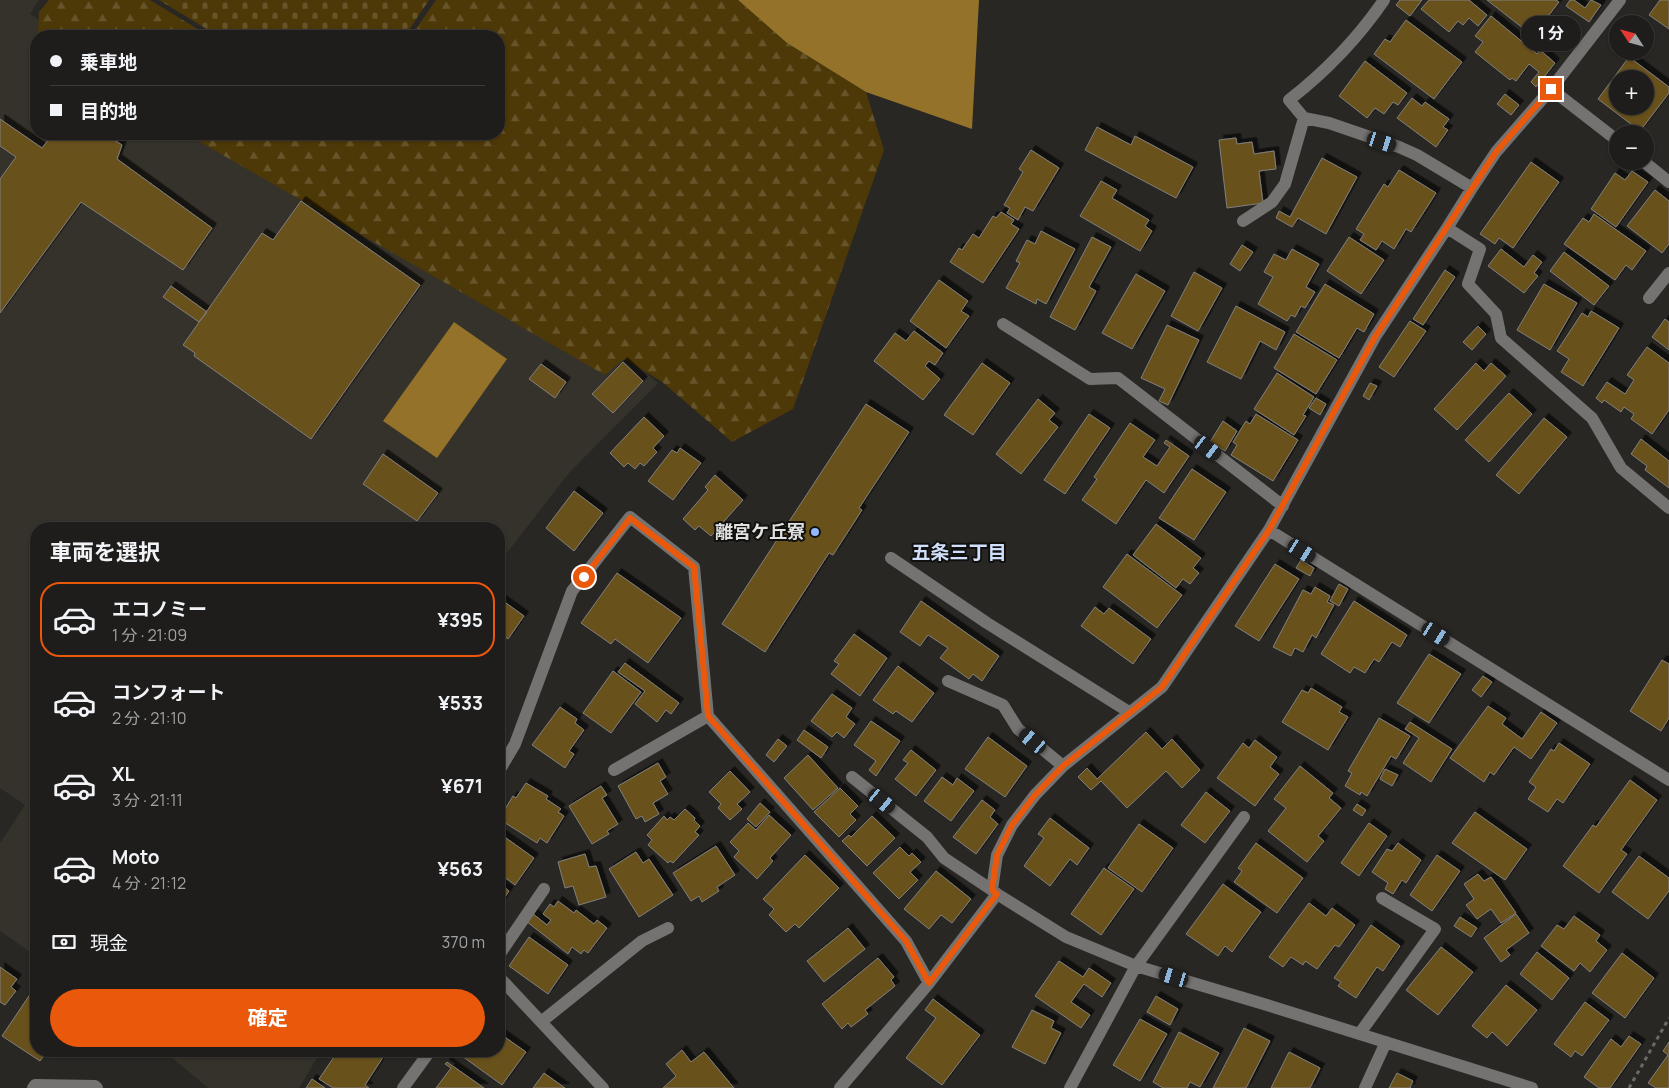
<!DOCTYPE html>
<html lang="ja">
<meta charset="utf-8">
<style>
:root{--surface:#1e1d1b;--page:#262624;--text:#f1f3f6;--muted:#a1a2a3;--line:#3c3b3a;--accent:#ea580c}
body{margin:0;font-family:Manrope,"Noto Sans JP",sans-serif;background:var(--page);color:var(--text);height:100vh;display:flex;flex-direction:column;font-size:19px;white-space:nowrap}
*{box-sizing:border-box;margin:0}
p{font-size:16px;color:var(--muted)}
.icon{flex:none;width:28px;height:28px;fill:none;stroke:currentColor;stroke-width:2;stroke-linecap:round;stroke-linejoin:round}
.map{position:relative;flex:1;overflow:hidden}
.details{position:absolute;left:30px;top:522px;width:475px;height:535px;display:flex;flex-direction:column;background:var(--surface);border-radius:20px;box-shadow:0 1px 4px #0004,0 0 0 1px var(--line)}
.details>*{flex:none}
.top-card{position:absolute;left:30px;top:30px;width:475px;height:110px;border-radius:20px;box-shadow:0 1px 4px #0004,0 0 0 1px var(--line);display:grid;align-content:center;height:110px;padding:0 20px;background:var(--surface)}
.needle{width:32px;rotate:306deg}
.buttons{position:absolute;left:1609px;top:15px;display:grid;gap:10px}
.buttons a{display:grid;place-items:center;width:45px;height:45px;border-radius:50%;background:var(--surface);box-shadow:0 1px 4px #0004,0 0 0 1px var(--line);font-size:25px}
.end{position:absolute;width:22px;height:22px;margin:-11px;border:6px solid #ea580c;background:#fff;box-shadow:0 0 0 2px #fff}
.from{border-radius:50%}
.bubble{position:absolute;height:35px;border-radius:18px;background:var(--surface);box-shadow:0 1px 4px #0004,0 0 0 1px var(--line);font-size:16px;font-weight:700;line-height:35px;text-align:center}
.car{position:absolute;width:15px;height:30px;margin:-15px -8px;border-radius:6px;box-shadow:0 0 4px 1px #0007;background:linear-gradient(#222 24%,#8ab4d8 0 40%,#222 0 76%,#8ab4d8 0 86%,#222 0)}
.top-card b{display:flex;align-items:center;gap:18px;height:48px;font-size:19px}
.top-card b+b{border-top:1px solid var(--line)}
.top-card i{width:12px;height:12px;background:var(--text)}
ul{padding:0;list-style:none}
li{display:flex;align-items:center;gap:15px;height:75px;margin:0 10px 8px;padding:0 10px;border:2px solid transparent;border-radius:20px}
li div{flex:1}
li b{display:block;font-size:19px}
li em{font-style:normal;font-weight:700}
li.on{border-color:var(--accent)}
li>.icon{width:45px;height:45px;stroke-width:1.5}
h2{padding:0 20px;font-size:22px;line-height:60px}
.pay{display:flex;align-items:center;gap:12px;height:55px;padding:0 20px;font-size:19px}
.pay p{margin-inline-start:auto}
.button{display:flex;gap:10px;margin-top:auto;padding:10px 20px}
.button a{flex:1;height:58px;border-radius:30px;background:var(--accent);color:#fff;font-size:20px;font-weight:700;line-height:58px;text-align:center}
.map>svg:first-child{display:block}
.built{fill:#35322b}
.forest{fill:url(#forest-firs)}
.cemetery{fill:url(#cemetery-stones)}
.water{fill:#947229}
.building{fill:#69511f;stroke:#817f7c;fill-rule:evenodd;filter:url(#shadow)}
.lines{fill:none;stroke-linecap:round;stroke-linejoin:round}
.path{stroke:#6b6a67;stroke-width:3;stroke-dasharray:4 4;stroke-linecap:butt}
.minor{stroke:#747372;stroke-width:12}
.route{stroke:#ea580c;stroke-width:6}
.poi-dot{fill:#93b7fd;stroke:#10100f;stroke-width:2}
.labels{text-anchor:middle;stroke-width:4;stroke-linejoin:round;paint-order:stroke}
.poi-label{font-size:18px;font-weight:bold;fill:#e0e0de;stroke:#10100f;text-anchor:end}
.neighbourhood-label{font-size:19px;font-weight:bold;fill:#d1dffa;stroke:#10100f}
</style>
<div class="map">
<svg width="1669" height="1088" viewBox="0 0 1669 1088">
<defs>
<pattern id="forest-firs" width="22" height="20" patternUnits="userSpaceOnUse" patternTransform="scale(1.25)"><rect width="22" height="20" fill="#4d3807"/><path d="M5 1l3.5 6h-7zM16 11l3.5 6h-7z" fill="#66542b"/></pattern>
<pattern id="cemetery-stones" width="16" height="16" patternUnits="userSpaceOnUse" patternTransform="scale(1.25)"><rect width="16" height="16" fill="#4d3807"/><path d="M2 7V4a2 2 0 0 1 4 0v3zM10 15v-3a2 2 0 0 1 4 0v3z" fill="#66542b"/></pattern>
<filter id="shadow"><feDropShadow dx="4.5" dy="-4.5" stdDeviation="0" flood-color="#0009"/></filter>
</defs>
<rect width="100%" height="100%" fill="#282724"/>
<path class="built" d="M0 0H39L30 14 66 36H36V134H222L625 355 658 383 569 473 499 563V529H36V956L0 931V843L25 805 0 788Z
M164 1051H321L299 1088H208Z"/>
<path class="forest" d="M49 0H150L209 36H38L39 12Z
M436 0H738L787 43 866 92 884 150 793 409 732 442 661 381 624 359 605 375 186 134H499V36H411Z"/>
<path class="cemetery" d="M159 0H429L405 36H218Z"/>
<path class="water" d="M738 0H979L972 129 866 92 787 43Z
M454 322 507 359 437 458 383 421Z"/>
<path class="building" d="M1400 0H1422L1410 16 1396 5Z
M1429 0H1469L1487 15 1478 26 1469 18 1463 25 1458 21 1449 32 1421 9Z
M1487 0H1556L1559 2 1533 36Z
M1570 0H1574L1585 8 1591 0 1601 5 1589 22 1566 6Z
M1660 0H1669V29L1649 15Z
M1491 16 1537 54 1540 50 1555 63 1536 87 1531 82 1539 72 1529 64 1516 81 1512 78 1510 80 1475 52 1483 42 1475 36Z
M1406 20 1462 62 1434 99 1374 54 1385 39 1390 42Z
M1629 57 1669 87V93L1640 131 1598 99ZM1618 79H1645V106H1618Z
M1365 61 1407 93 1398 105 1393 102 1384 114 1375 108 1367 118 1339 96Z
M1505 94 1519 105 1511 115 1497 104Z
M1412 98 1422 106 1425 102 1449 119 1443 127 1448 130 1436 147 1397 118Z
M0 119 42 148 53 134H105L122 145 117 159 212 228 183 270 81 202 0 313V179L16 157 0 146Z
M1097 127 1131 145 1135 136 1193 167 1176 198 1085 150Z
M1236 138 1237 144 1252 142 1254 154 1274 151 1276 169 1259 171 1263 203 1227 208 1219 140Z
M1031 150 1059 168 1033 211 1025 207 1018 220 1007 213 1010 208 1004 205 1023 172 1019 169Z
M1322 158 1357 177 1326 234 1298 218 1292 227 1276 218 1279 211 1290 217Z
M1531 162 1559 182 1513 248 1499 238 1495 244 1480 234Z
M1399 170 1436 193 1411 232 1406 229 1394 249 1382 241 1376 250 1360 240 1364 234 1356 229 1384 184 1388 187Z
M1632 171 1648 182 1616 227 1591 209 1615 173 1625 180Z
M1101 181 1117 190 1112 198 1149 220 1145 226 1152 231 1140 251 1080 216Z
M1655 190 1669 201V244L1662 253 1627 226Z
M301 201 420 285 311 439 194 356 195 353 183 345 262 233 273 240Z
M1001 212 1014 220 1011 224 1019 229 983 283 950 262 959 248 962 250 973 234 979 238 993 216 996 218Z
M1594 214 1646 251 1632 270 1626 265 1615 280 1564 244 1583 218 1589 222Z
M1041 231 1075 249 1046 304 1037 299 1036 304 1006 288 1020 263 1016 261 1027 240 1035 244Z
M1092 237 1111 247 1089 287 1096 291 1075 330 1050 317Z
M1349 237 1384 260 1361 294 1327 271Z
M1242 245 1253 252 1240 271 1230 264Z
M1292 249 1319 264 1306 287 1315 292 1305 308 1301 306 1295 317 1291 315 1287 321 1258 304 1273 277 1264 272 1274 254 1286 260Z
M1501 249 1524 267 1533 255 1542 262 1534 273 1538 276 1524 293 1488 266Z
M1564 252 1609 286 1594 305 1550 271Z
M1445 270 1455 277 1423 325 1413 319Z
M1194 272 1222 288 1198 331 1171 316Z
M1136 274 1165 291 1132 349 1102 333Z
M939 280 968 301 961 311 969 316 946 348 910 321Z
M1325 284 1374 314 1364 332 1357 328 1339 358 1296 332Z
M1544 284 1577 303 1550 350 1517 330Z
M171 286 207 312 199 322 163 297Z
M1236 306 1285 332 1276 350 1260 341 1241 379 1207 362Z
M1591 311 1619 328 1583 386 1561 372 1569 359 1557 351 1582 313 1588 317Z
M1665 319 1669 322V350L1652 337Z
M1410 321 1426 331 1394 377 1379 367Z
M1167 325 1199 340 1168 405 1159 401 1165 389 1141 378Z
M1478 326 1486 334 1472 350 1463 342Z
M914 331 943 353 935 365 929 361 925 366 940 379 923 400 874 361 895 333 906 341Z
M1294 334 1337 360 1316 394 1274 368Z
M1647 347 1669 363V410L1652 434 1631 419 1634 414 1624 407 1621 412 1604 400 1602 403 1596 398 1607 382 1625 394 1634 380 1627 375Z
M623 362 643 381 613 413 592 394Z
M982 363 1010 383 973 435 944 415Z
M1476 363 1484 371 1491 363 1506 376 1457 430 1434 409Z
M541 364 566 382 555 398 529 379Z
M1277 373 1314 397 1303 415 1306 416 1294 435 1254 409Z
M1370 383 1377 386 1369 400 1363 396Z
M1509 393 1532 414 1489 462 1465 440Z
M1316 398 1326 404 1320 415 1309 408Z
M1038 399 1055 413 1049 420 1058 427 1021 474 996 454Z
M866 404 909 432 859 508 862 510 833 555 829 553 765 652 722 624Z
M1089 414 1110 428 1065 494 1044 480Z
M1256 414 1298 440 1273 481 1231 455 1237 445 1233 442 1246 421 1250 424Z
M644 417 664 436 653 448 657 452 644 466 640 463 635 469 628 463 624 467 610 453Z
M1544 418 1567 437 1519 494 1496 475Z
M1223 421 1237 431 1225 451 1210 442Z
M1130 423 1155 440 1143 457 1157 466 1170 447 1164 443 1166 440 1189 456 1164 493 1146 480 1116 524 1082 500 1097 479 1094 477Z
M1641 439 1669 461V488L1645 470 1647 466 1631 454Z
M680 448 701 463 673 500 648 481 672 450 677 453Z
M383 454 438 493 417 521 363 484Z
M1192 469 1226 492 1194 540 1159 518Z
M715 475 743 500 711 536 699 526 695 530 683 519 708 490 705 487Z
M574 491 603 513 574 551 546 528Z
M1156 524 1201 558 1193 568 1199 573 1190 584 1183 579 1176 588 1133 555Z
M1127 554 1182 595 1157 628 1103 587Z
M1301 560 1314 568 1310 576 1296 568Z
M1275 564 1299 579 1259 641 1235 626Z
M617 573 681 618 648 663 615 639 611 644 581 623Z
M1339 584 1348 589 1339 606 1330 601Z
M1315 587 1330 596 1327 602 1334 605 1316 638 1312 635 1303 652 1295 648 1291 656 1273 647 1303 590 1311 594Z
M499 598 524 616 508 639 504 636 499 643Z
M921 601 999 656 982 681 973 674 969 679 940 658 948 648 928 635 920 646 900 632Z
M1354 601 1407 635 1400 647 1392 642 1379 662 1374 659 1365 673 1354 667 1350 673 1321 654Z
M1095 607 1104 614 1109 608 1151 639 1133 664 1081 626Z
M854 634 887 658 860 696 831 674 839 664 834 661Z
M1429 654 1461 674 1429 723 1397 703Z
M1662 660 1669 664V718L1661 731 1630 711Z
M625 663 679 703 671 714 666 710 657 722 635 704 645 691 618 672Z
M898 666 934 693 912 722 896 711 893 714 873 700Z
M613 671 641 692 611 733 583 713Z
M1483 676 1492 682 1481 697 1472 690Z
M1311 688 1342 707 1339 712 1348 717 1328 750 1282 722 1302 690 1308 693Z
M832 694 852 708 846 717 855 724 844 738 837 732 832 737 811 721Z
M1488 706 1506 718 1502 724 1522 739 1541 712 1557 723 1531 759 1514 747 1494 775 1490 772 1484 782 1450 758Z
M560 707 577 719 575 723 584 730 569 751 574 754 565 768 532 745Z
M1379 718 1410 736 1396 759 1391 756 1367 796 1361 792 1360 795 1345 786 1352 773 1348 771Z
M871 721 900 741 876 776 869 770 876 761 854 745Z
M1410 722 1452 749 1431 782 1403 763 1419 738 1405 729Z
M804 730 828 747 821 758 797 740Z
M1146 732 1162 749 1172 739 1200 770 1182 788 1166 771 1127 808 1101 781 1091 790 1078 777 1087 768 1097 779Z
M988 737 1027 766 1005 797 965 769Z
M778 739 787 746 774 762 766 755Z
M1255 740 1277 757 1270 767 1279 774 1255 806 1217 778 1243 743 1249 748Z
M1559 743 1590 764 1563 803 1557 799 1548 812 1528 799 1536 787 1529 782 1551 749 1554 751Z
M911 750 936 770 916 796 895 779 908 763 903 760Z
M808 755 838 788 813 810 784 778Z
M658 763 666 777 660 781 668 794 653 803 659 814 645 822 642 816 636 819 618 786Z
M1300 766 1333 793 1329 798 1341 808 1318 836 1324 841 1307 862 1268 831 1286 808 1274 799Z
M1385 769 1398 775 1392 786 1380 779Z
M730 771 750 792 737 804 742 809 730 820 718 808 721 804 709 792Z
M942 777 953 785 957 778 974 791 951 821 924 801Z
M1630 780 1657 800 1621 850 1627 854 1599 893 1563 866 1593 825 1596 827Z
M526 783 548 796 546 799 561 809 558 812 564 816 547 843 540 838 537 843 499 819 513 796 516 798Z
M601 786 607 795 602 798 618 824 607 831 609 834 592 844 569 806Z
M840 788 858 806 850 814 856 820 839 837 814 812Z
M1206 792 1230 811 1205 843 1181 825Z
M982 800 995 810 990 817 998 824 976 854 953 837Z
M760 803 770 812 756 827 747 819Z
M1357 804 1366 810 1362 816 1353 810Z
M685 809 695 818 694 820 700 826 695 832 699 835 673 863 670 861 668 863 648 845 652 840 647 835 664 816 667 820 670 817 674 820Z
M1475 812 1527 849 1505 880 1452 843Z
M769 815 791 835 770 858 773 861 757 879 734 857 739 851 730 842 748 823 756 830Z
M872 816 895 838 867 866 842 841 849 835 851 837Z
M1050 818 1089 848 1077 865 1070 859 1050 886 1024 866 1044 838 1038 834Z
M1369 823 1387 836 1359 876 1341 863Z
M1139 824 1173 848 1142 892 1108 868Z
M499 833 534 858 515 885 499 873Z
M1256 843 1303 878 1277 913 1234 882 1242 871 1238 868Z
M1398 843 1421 860 1406 883 1402 880 1393 894 1385 889 1388 883 1372 872 1387 849 1392 851Z
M716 846 735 875 717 887 719 891 702 902 699 896 691 901 673 873Z
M900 847 909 856 912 853 921 862 910 872 918 880 899 899 873 873Z
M636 852 643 863 649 859 673 895 639 917 609 869Z
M585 854 589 867 596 866 606 897 579 905 573 886 565 888 558 862Z
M805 855 839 888 799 928 795 924 786 932 769 915 774 909 763 899Z
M1437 855 1460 871 1432 911 1410 895Z
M1639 856 1669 878V891L1648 919 1612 892Z
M1104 868 1134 889 1101 935 1071 914Z
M936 871 971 899 952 923 941 915 929 929 904 909Z
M1478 874 1484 881 1491 877 1516 913 1501 923 1491 909 1477 919 1466 905 1474 899 1464 884Z
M499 883 509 891 499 906Z
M1223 884 1261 912 1232 952 1225 946 1218 956 1186 934Z
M558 901 574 913 576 910 594 924 597 920 607 928 588 953 584 950 581 954 572 947 568 954 526 921 532 913 547 925 551 920 543 914 550 904 554 907Z
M1309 903 1326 916 1332 908 1355 925 1339 947 1335 945 1317 969 1305 961 1303 965 1291 957 1283 967 1269 957Z
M1516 914 1529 933 1506 950 1510 955 1501 962 1484 938Z
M1574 916 1600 935 1596 941 1607 950 1590 972 1580 963 1574 971 1541 946 1557 925 1564 929Z
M1460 917 1477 928 1471 937 1454 926Z
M1371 925 1400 946 1383 971 1377 967 1356 998 1338 986 1341 982 1334 978Z
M848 928 865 949 824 982 807 961Z
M529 937 568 965 548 994 509 966Z
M1441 947 1473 972 1438 1015 1406 990Z
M1537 952 1569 978 1552 1000 1520 974Z
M1622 953 1654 978 1625 1018 1592 993Z
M878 958 894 977 891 980 895 986 865 1010 868 1014 851 1027 848 1023 842 1029 822 1004Z
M1059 961 1083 977 1089 968 1111 983 1102 997 1084 984 1071 1002 1090 1015 1081 1028 1035 996Z
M0 967 17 979 11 987 16 991 5 1005 0 1002Z
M1506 985 1537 1010 1507 1046 1492 1032 1487 1038 1472 1026Z
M35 987 36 1051H47L40 1061 2 1036Z
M1156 996 1178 1009 1170 1025 1147 1012Z
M933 999 980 1035 942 1085 906 1058 936 1018 925 1010Z
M1585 1002 1609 1020 1582 1056 1575 1051 1571 1057 1554 1044Z
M1032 1010 1054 1021 1051 1028 1061 1033 1045 1064 1012 1047Z
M1140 1019 1167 1034 1140 1081 1113 1065Z
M1244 1028 1270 1041 1246 1088H1213Z
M1179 1032 1219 1053 1200 1087 1190 1082 1187 1088H1163L1153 1082Z
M499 1033 526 1052 502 1085 455 1051H499Z
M1629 1036 1641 1044 1610 1088H1599L1584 1077 1611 1039 1621 1047Z
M1669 1042V1088H1656L1648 1083 1668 1055 1663 1051Z
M682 1050 691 1062 704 1052 734 1088H663L676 1076 666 1064Z
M338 1051H387L365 1085 369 1088H333L319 1079Z
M1289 1052 1320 1068 1310 1088H1271Z
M447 1062 484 1088H436L451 1068 445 1064Z
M544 1073 565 1088H533Z
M1397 1073 1413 1081 1410 1087 1411 1088H1389Z
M312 1079 325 1088H306Z"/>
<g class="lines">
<path class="path" d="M1629 1088 1669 1018"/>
<path class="minor" d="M1551 89 1618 141
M1304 118 1329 123 1399 147 1417 155 1472 188
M1643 161 1669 182
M1243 221 1272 202 1285 184 1304 118 1289 100C1325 72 1358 38 1384 0
M1447 228 1480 249 1468 284 1496 314 1501 338 1592 418 1621 468 1669 508
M1649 298 1669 273
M1003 324 1090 379 1118 378 1283 506
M1269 530 1669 780
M891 558 987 623 1129 712
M948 681 1003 705 1018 729 1063 766
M614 770 708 716
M499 771 515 744 572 591 630 517 694 567 708 716 906 941 929 983
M852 777 927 837 944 858 992 890
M997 894 992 890 997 855 1012 825 1035 795 1063 766 1162 687 1269 530 1375 337 1447 228 1472 188 1496 152 1551 89 1620 0
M499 955 544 889
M499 977 603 1088
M541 1022 642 941 668 928
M1360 1033 1435 929 1382 898
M33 1088 35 1085 95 1086 97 1088
M403 1088 430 1051
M840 1088 929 983 997 894 1066 937 1136 966 1267 1005 1532 1088
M1070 1088 1136 966 1244 817
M1365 1088 1386 1042"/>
</g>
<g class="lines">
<path class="route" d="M584 577 630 518 694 567 708 716 906 941 929 983 997 894 992 890 997 855 1012 825 1035 795 1063 766 1162 687 1269 530 1375 337 1496 152 1551 89"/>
</g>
<circle class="poi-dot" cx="815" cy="532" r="5"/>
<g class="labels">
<g class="poi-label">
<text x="805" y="538">離宮ケ丘寮</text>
</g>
<g class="neighbourhood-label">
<text x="959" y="559">五条三丁目</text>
</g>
</g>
</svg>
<div class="buttons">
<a><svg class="needle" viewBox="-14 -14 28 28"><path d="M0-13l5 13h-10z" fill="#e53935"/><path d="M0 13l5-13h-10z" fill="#a1a2a3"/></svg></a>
<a>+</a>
<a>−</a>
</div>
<i class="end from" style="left:584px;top:577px"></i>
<i class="end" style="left:1551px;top:89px"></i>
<div class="bubble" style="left:1521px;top:16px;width:60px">1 分</div>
<i class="car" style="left:1382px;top:142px;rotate:108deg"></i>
<i class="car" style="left:1208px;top:448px;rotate:127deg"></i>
<i class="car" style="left:1302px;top:551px;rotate:122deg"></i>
<i class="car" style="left:1436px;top:634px;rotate:122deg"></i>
<i class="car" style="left:1033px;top:741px;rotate:310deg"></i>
<i class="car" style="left:882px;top:801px;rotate:129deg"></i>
<i class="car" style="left:1174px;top:977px;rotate:287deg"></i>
<div class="top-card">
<b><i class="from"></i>乗車地</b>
<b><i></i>目的地</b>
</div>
<section class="details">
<h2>車両を選択</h2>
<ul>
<li class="on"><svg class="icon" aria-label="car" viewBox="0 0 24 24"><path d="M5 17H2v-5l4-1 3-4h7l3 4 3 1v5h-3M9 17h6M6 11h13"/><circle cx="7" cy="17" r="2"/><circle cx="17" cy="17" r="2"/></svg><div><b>エコノミー</b><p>1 分 · 21:09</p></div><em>¥395</em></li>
<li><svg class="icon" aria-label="car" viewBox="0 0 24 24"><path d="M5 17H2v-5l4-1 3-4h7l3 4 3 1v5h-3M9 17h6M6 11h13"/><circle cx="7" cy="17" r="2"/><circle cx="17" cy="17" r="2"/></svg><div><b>コンフォート</b><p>2 分 · 21:10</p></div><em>¥533</em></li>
<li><svg class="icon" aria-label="car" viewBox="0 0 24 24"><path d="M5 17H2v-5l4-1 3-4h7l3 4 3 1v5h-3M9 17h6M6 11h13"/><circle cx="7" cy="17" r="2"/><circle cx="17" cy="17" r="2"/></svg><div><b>XL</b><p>3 分 · 21:11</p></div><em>¥671</em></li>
<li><svg class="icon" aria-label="car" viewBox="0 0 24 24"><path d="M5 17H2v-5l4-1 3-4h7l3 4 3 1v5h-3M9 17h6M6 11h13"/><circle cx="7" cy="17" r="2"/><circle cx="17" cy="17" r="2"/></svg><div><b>Moto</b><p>4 分 · 21:12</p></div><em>¥563</em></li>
</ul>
<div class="pay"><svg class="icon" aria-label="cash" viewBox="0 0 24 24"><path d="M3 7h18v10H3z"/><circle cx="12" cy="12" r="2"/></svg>現金<p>370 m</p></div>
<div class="button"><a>確定</a></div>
</section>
</div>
